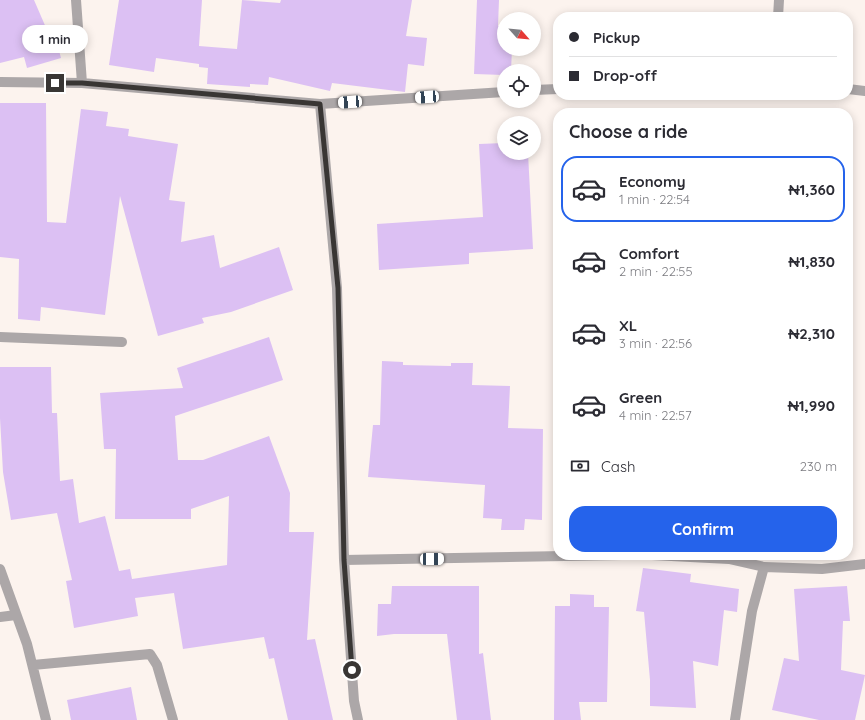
<!DOCTYPE html>
<meta charset="utf-8">
<style>
:root{--surface:#fff;--page:#f2f2f3;--text:#2b2b33;--muted:#7c7c81;--line:#e1e1e2;--accent:#2563eb}
body{margin:0;font-family:Quicksand,sans-serif;background:var(--page);color:var(--text);height:100vh;display:flex;flex-direction:column;font-size:15px;white-space:nowrap}
*{box-sizing:border-box;margin:0}
p{font-size:13px;color:var(--muted)}
.icon{flex:none;width:22px;height:22px;fill:none;stroke:currentColor;stroke-width:2;stroke-linecap:round;stroke-linejoin:round}
.map{position:relative;flex:1;overflow:hidden}
.sheet{position:absolute;left:553px;top:108px;width:300px;height:452px;display:flex;flex-direction:column;background:var(--surface);border-radius:16px;box-shadow:0 2px 10px #0003}
.sheet>*{flex:none}
.top-card{position:absolute;left:553px;top:12px;width:300px;height:88px;border-radius:16px;box-shadow:0 2px 10px #0003;display:grid;align-content:center;height:88px;padding:0 16px;background:var(--surface)}
.needle{width:26px;rotate:117deg}
.fabs{position:absolute;left:497px;top:12px;display:grid;gap:8px}
.fabs a{display:grid;place-items:center;width:44px;height:44px;border-radius:50%;background:var(--surface);box-shadow:0 2px 10px #0003;font-size:20px}
.end{position:absolute;width:18px;height:18px;margin:-9px;border:5px solid #393634;background:#fff;box-shadow:0 0 0 2px #fff}
.from{border-radius:50%}
.bubble{position:absolute;height:28px;border-radius:14px;background:var(--surface);box-shadow:0 2px 10px #0003;font-size:13px;font-weight:800;line-height:28px;text-align:center}
.car{position:absolute;width:12px;height:24px;margin:-12px -6px;border-radius:5px;box-shadow:0 0 3px 1px #0007;background:linear-gradient(#fff 24%,#345 0 40%,#fff 0 76%,#345 0 86%,#fff 0)}
.top-card b{display:flex;align-items:center;gap:14px;height:38px;font-size:15px}
.top-card b+b{border-top:1px solid var(--line)}
.top-card i{width:10px;height:10px;background:var(--text)}
ul{padding:0;list-style:none}
li{display:flex;align-items:center;gap:12px;height:66px;margin:0 8px 6px;padding:0 8px;border:2px solid transparent;border-radius:16px}
li div{flex:1}
li b{display:block;font-size:15px}
li em{font-style:normal;font-weight:800}
li.active{border-color:var(--accent)}
li>.icon{width:36px;height:36px;stroke-width:1.5}
h2{padding:0 16px;font-size:18px;line-height:48px}
.pay{display:flex;align-items:center;gap:10px;height:44px;padding:0 16px;font-size:15px}
.pay p{margin-inline-start:auto}
.cta{display:flex;gap:8px;margin-top:auto;padding:8px 16px}
.cta a{flex:1;height:46px;border-radius:16px;background:var(--accent);color:#fff;font-size:16px;font-weight:800;line-height:46px;text-align:center}
.map>svg:first-child{display:block}
.building{fill:#dcc0f3}
.lines{fill:none;stroke-linecap:round;stroke-linejoin:round}
.street{stroke:#aca7a8;stroke-width:10}
.route{stroke:#393634;stroke-width:5}
</style>
<div class="map">
<svg width="865" height="720" viewBox="0 0 865 720">
<rect width="100%" height="100%" fill="#fcf3ee"/>
<path class="building" d="M0 0H34L47 30 53 28 61 58 27 68 24 57 0 63Z
M119 0H202L199 46 237 49 242 0 280 3 281 0H412L406 36 427 38 424 66 408 64 405 92 332 83 330 91 269 77 268 85 250 84V87L207 84 208 68 199 67V64L156 58 154 72 109 65Z
M477 0H499L498 26H504V49H512L511 71H504V75L474 74Z
M0 103H46L47 222 66 223 81 109 108 112 106 126 129 129 128 136 178 144 169 200 185 202 181 242 214 235 220 268 279 247 293 290 231 312 202 318 204 323 158 336 120 196 105 315 41 307 40 321 18 319 19 259 0 257Z
M504 143V153H528L533 249 469 253V264L379 270 377 224 483 217 479 144Z
M269 337 283 380 175 416 178 460H203L269 436 290 493 289 532H314L307 640 315 639 333 720H288L274 658 269 659 264 637 183 649 174 593 135 598 138 616 74 628 66 581 72 580 57 513 11 520 3 472 0 418V367H51L52 413H57L60 481 73 479 79 523 105 516 119 571 130 569 132 579 227 565 229 496 191 509V519H115L116 449H104L100 393 183 388 177 368Z
M382 361 403 362V365L451 366V363H473L472 385 510 386 508 428 543 429 542 520 525 519 524 530H501L502 519 483 518 485 485 368 477 373 425H380Z
M643 568 691 574 690 582 739 589 737 612 724 610 718 666 693 661 696 708 650 706V680L644 612 636 611Z
M392 586H479V654L483 653 491 720H457L447 634H394L377 636 378 604H391Z
M847 586 850 621H843L841 670 865 675 855 720H819L772 710 784 658 799 661 794 589Z
M570 594 594 595V607H609L607 702H579L581 720H554L555 606H570Z
M131 687 137 720H71L67 700Z"/>
<g class="lines">
<path class="street" d="M76 0 82 83
M778 17 779 0
M0 82 82 83 320 104 504 92
M848 89 865 91
M534 90 558 89
M320 104 337 288 344 560 354 701 358 720
M0 337 122 342
M652 555 729 559 764 567 822 569 865 564
M344 560 622 555
M0 569 27 644 46 720
M0 617 16 615
M33 665 150 654 157 665 173 720
M735 720 752 611 764 567"/>
</g>
<g class="lines">
<path class="route" d="M55 83H82L320 104 338 288 344 560 352 670"/>
</g>
</svg>
<div class="fabs">
<a><svg class="needle" viewBox="-14 -14 28 28"><path d="M0-13l5 13h-10z" fill="#e53935"/><path d="M0 13l5-13h-10z" fill="#7c7c81"/></svg></a>
<a><svg class="icon" aria-label="locate" viewBox="0 0 24 24"><circle cx="12" cy="12" r="6"/><path d="M12 2v4M12 18v4M2 12h4M18 12h4"/></svg></a>
<a><svg class="icon" aria-label="layers" viewBox="0 0 24 24"><path d="M12 4l9 5-9 5-9-5zM3 14l9 5 9-5"/></svg></a>
</div>
<i class="end from" style="left:352px;top:670px"></i>
<i class="end" style="left:55px;top:83px"></i>
<div class="bubble" style="left:22px;top:25px;width:66px">1 min</div>
<i class="car" style="left:427px;top:97px;rotate:266deg"></i>
<i class="car" style="left:350px;top:102px;rotate:266deg"></i>
<i class="car" style="left:432px;top:559px;rotate:89deg"></i>
<div class="top-card">
<b><i class="from"></i>Pickup</b>
<b><i></i>Drop-off</b>
</div>
<section class="sheet">
<h2>Choose a ride</h2>
<ul>
<li class="active"><svg class="icon" aria-label="car" viewBox="0 0 24 24"><path d="M5 17H2v-5l4-1 3-4h7l3 4 3 1v5h-3M9 17h6M6 11h13"/><circle cx="7" cy="17" r="2"/><circle cx="17" cy="17" r="2"/></svg><div><b>Economy</b><p>1 min · 22:54</p></div><em>₦1,360</em></li>
<li><svg class="icon" aria-label="car" viewBox="0 0 24 24"><path d="M5 17H2v-5l4-1 3-4h7l3 4 3 1v5h-3M9 17h6M6 11h13"/><circle cx="7" cy="17" r="2"/><circle cx="17" cy="17" r="2"/></svg><div><b>Comfort</b><p>2 min · 22:55</p></div><em>₦1,830</em></li>
<li><svg class="icon" aria-label="car" viewBox="0 0 24 24"><path d="M5 17H2v-5l4-1 3-4h7l3 4 3 1v5h-3M9 17h6M6 11h13"/><circle cx="7" cy="17" r="2"/><circle cx="17" cy="17" r="2"/></svg><div><b>XL</b><p>3 min · 22:56</p></div><em>₦2,310</em></li>
<li><svg class="icon" aria-label="car" viewBox="0 0 24 24"><path d="M5 17H2v-5l4-1 3-4h7l3 4 3 1v5h-3M9 17h6M6 11h13"/><circle cx="7" cy="17" r="2"/><circle cx="17" cy="17" r="2"/></svg><div><b>Green</b><p>4 min · 22:57</p></div><em>₦1,990</em></li>
</ul>
<div class="pay"><svg class="icon" aria-label="cash" viewBox="0 0 24 24"><path d="M3 7h18v10H3z"/><circle cx="12" cy="12" r="2"/></svg>Cash<p>230 m</p></div>
<div class="cta"><a>Confirm</a></div>
</section>
</div>
